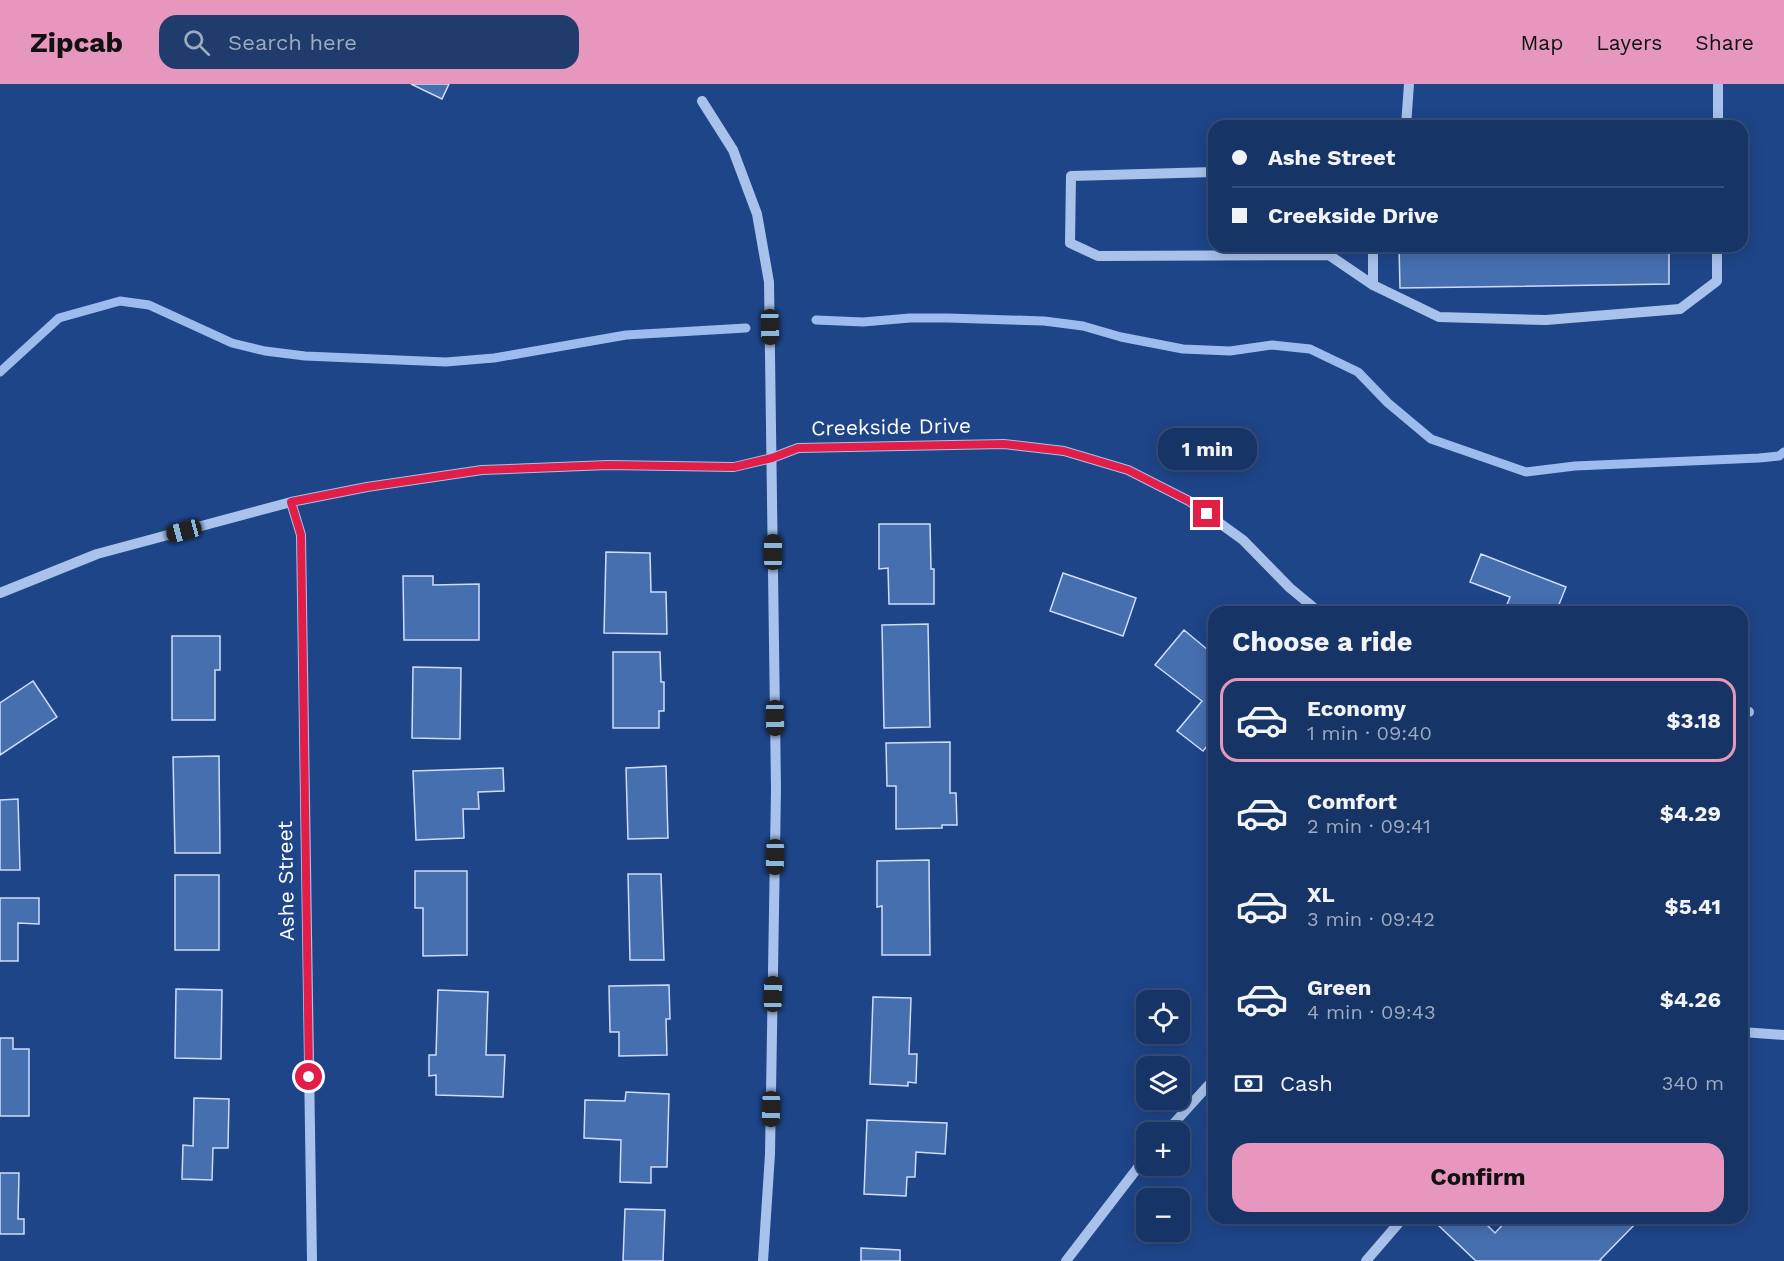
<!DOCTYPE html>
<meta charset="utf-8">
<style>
:root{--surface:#163466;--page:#1f3c6c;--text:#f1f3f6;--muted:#9eaabf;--line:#354f7a;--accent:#e797bd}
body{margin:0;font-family:"Work Sans",sans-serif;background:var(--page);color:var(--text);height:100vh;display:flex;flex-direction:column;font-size:22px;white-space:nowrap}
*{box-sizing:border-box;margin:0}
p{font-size:20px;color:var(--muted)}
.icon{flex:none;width:33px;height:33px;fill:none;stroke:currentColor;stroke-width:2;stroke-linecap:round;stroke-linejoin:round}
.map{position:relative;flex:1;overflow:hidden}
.sheet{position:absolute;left:1208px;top:522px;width:540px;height:618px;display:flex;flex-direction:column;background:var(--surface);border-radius:18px;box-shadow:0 3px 15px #0003,0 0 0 2px var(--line)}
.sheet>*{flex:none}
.hud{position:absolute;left:1208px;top:36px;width:540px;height:132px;border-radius:18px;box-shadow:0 3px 15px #0003,0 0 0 2px var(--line);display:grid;align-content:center;height:132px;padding:0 24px;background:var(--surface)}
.buttons{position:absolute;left:1136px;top:906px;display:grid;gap:12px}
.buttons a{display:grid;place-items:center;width:54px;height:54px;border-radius:12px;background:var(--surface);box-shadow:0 3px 15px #0003,0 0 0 2px var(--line);font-size:30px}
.end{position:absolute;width:27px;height:27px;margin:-14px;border:8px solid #e11d48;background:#fff;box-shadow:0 0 0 3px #fff}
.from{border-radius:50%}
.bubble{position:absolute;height:42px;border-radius:18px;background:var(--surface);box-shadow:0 3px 15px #0003,0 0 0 2px var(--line);font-size:20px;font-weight:700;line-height:42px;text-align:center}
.car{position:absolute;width:18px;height:36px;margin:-18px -9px;border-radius:8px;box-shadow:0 0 4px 2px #0007;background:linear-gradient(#222 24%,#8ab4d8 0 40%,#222 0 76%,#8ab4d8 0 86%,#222 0)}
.hud b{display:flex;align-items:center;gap:21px;height:57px;font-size:22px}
.hud b+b{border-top:2px solid var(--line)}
.hud i{width:15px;height:15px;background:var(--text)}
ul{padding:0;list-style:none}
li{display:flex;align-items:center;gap:18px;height:84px;margin:0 12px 9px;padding:0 12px;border:3px solid transparent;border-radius:18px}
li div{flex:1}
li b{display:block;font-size:22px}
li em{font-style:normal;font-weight:700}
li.current{border-color:var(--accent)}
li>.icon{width:54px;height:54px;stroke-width:1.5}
h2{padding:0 24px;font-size:27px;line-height:72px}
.pay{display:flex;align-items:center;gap:15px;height:66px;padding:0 24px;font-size:22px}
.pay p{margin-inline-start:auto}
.action{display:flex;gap:12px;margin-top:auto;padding:12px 24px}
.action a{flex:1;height:69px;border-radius:18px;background:var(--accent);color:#111;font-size:24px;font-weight:700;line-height:69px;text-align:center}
header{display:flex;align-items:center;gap:36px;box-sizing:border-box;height:84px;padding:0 30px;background:var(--accent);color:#111}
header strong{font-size:28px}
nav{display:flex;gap:33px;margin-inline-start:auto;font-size:21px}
.search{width:420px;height:54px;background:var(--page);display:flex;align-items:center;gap:15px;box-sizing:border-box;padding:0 21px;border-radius:18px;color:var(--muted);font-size:22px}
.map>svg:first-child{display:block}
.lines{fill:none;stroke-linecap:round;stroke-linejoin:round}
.stream{stroke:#9bbced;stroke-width:9}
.building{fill:#466fb0;stroke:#cdddf8;stroke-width:1.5}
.minor{stroke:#a8c2eb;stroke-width:10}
.route{stroke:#e11d48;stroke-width:8}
.labels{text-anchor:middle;stroke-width:5;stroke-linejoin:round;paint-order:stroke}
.street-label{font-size:21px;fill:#fff;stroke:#1e4588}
</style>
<header>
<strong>Zipcab</strong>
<div class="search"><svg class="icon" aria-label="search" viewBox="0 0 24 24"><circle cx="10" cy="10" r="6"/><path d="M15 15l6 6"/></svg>Search here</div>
<nav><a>Map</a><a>Layers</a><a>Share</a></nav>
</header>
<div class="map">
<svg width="1784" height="1177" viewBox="0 0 1784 1177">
<rect width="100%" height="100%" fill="#1e4588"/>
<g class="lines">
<path class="stream" d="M816 236 863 238 910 234H948L1044 237 1083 242 1121 253 1183 265 1230 267 1272 261 1310 265 1358 288 1388 319 1431 355 1526 388 1575 382 1759 374 1779 372 1784 368
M0 288 59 234 120 217 149 221 232 259 265 267 305 272 446 278 494 274 626 251 746 244"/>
</g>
<path class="building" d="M411 0H449L442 15Z
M1399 162H1669V200L1400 204Z
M879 440H930L931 485H934V520H889L888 484 879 485Z
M606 468 650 469 651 508H666L667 550 604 549Z
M1481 470 1566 503 1556 528H1504L1510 513 1470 498Z
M1063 489 1136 514 1123 552 1050 527Z
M403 492H433V501L479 500V556H404Z
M1722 525V528H1651V526Z
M928 540 930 643 884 644 882 541Z
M1184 546 1214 571V654L1203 667 1177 647 1202 617 1155 581Z
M172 552H220V586H215V636H172Z
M613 568H660L661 598H664V627H659V644H613Z
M413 583 461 584 460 655 412 654Z
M33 597 57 633 0 671V619Z
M950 658V709H956L957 741H942V744L896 745V702H887L886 659Z
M219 672 220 769H175L173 673Z
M666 682 668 754 628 755 626 684Z
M503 684 504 707 478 708 479 725H463L464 754 416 756 413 687Z
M18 715 20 786H0V716Z
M929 776 930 871H882V822L877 823V777Z
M415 787H467V871L423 872V824H415Z
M628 790H661L664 876H630Z
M175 791H219V866H175Z
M0 814H39V840L18 839V877H0Z
M669 901 670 935H666L667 971 619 972V948H610L609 902Z
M176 905 222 906 221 975 175 974Z
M438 906 488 908 486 971H505L503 1013 436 1011V991L429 992V971H436Z
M873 913 911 914 909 970H917L916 999 908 998V1002L870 1000Z
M0 954H13V965H29V1032H0Z
M626 1008 669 1010 667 1083H651V1099L620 1098 621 1056 584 1054 585 1016 625 1017Z
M194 1014 229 1015 228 1064H213L212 1096 182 1095 183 1061 193 1062Z
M867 1036 947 1039 945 1070 916 1068 915 1093H907L906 1112 864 1110Z
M0 1089H19L18 1135H24V1150H0Z
M625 1125 665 1126 663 1177H623Z
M1445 1134H1480L1495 1149 1509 1134H1641L1600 1176 1601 1177H1476L1438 1141Z
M861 1164 900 1166V1177H861Z"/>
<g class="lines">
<path class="minor" d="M702 17 733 66 757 130 769 198 776 705 770 1070 763 1177
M1406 42 1409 0
M1718 42V0
M1214 88 1071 92 1070 159 1098 172 1329 171 1373 201 1439 233 1546 236 1680 225 1717 197V162
M1373 201V162
M291 418 301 451 312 1177
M0 509 97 470 291 418 367 403 482 386 608 381 734 383 772 374 798 364 1004 360 1064 367 1128 386 1189 417 1243 456 1290 504 1319 528
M1742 628H1749
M1742 948 1784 951
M1166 1048 1214 995
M1066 1177 1146 1073
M1366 1177 1403 1134"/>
</g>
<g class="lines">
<path class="route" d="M309 993 301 451 291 418 367 403 482 386 608 381 734 383 772 374 798 364 1004 360 1064 367 1128 386 1189 417 1207 430"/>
</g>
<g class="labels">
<g class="street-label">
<text transform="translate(891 343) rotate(-1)" y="7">Creekside Drive</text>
<text transform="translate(286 797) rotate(-91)" y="7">Ashe Street</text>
</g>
</g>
</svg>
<div class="buttons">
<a><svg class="icon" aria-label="locate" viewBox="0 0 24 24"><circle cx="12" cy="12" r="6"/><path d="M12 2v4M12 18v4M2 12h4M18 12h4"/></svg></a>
<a><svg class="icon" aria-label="layers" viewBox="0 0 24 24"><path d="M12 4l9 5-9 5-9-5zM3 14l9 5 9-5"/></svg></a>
<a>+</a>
<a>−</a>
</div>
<i class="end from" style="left:309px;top:993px"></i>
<i class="end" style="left:1207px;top:430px"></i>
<div class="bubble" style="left:1158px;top:344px;width:99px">1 min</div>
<i class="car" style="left:770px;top:243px;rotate:179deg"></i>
<i class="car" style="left:184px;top:447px;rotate:255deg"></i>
<i class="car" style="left:773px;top:468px;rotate:0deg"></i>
<i class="car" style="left:775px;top:634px;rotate:179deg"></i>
<i class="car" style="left:775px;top:773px;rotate:181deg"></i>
<i class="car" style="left:773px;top:910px;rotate:1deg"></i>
<i class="car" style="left:771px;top:1025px;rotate:181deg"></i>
<div class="hud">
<b><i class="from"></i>Ashe Street</b>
<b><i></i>Creekside Drive</b>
</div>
<section class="sheet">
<h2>Choose a ride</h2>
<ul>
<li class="current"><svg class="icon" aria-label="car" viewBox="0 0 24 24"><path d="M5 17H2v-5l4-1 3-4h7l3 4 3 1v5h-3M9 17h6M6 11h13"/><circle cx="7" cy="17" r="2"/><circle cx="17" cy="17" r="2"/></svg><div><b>Economy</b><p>1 min · 09:40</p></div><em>$3.18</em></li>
<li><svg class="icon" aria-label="car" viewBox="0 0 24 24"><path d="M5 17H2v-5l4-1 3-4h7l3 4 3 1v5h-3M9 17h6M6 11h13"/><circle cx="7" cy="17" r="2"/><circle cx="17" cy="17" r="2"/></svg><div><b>Comfort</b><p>2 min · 09:41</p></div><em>$4.29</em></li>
<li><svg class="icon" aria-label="car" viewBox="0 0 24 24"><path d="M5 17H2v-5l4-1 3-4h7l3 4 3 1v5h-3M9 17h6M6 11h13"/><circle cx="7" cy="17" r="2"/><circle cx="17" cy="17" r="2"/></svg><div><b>XL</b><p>3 min · 09:42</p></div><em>$5.41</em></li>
<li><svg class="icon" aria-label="car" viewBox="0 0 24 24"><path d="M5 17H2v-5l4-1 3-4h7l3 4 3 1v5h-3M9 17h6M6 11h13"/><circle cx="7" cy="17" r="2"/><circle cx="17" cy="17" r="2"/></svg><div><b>Green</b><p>4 min · 09:43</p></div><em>$4.26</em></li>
</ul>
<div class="pay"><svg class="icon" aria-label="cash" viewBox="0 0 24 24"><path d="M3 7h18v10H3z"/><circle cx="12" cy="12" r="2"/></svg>Cash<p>340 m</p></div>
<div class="action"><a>Confirm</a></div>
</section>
</div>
